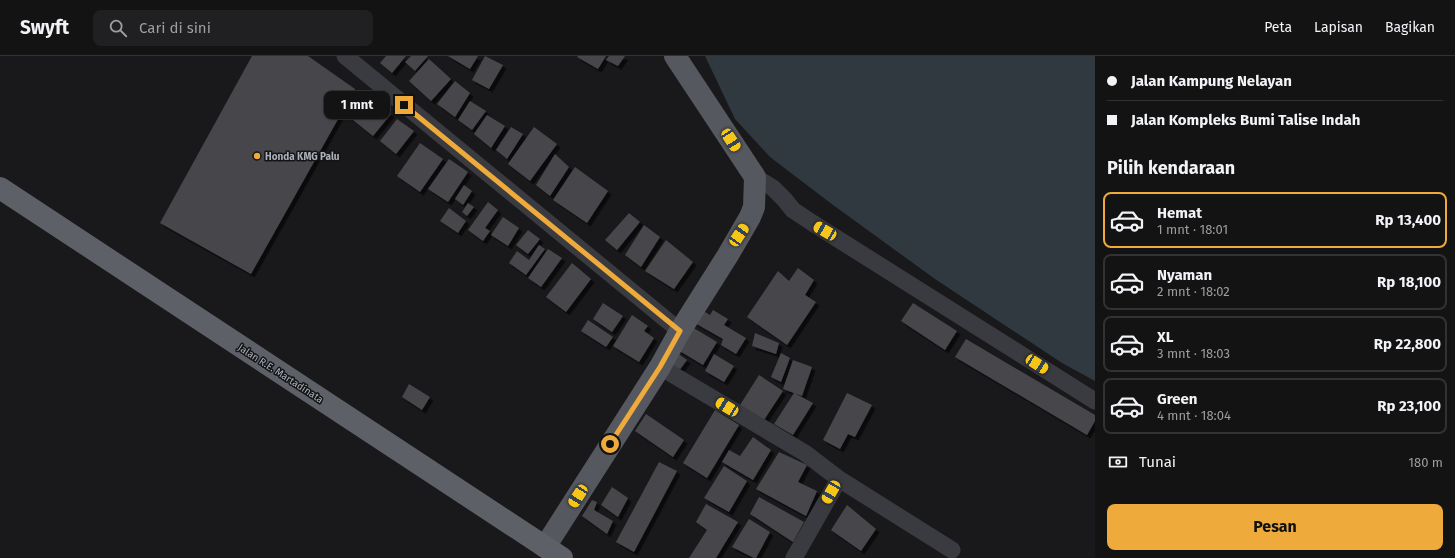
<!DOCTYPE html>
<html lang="id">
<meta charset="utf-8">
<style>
:root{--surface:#131314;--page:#202022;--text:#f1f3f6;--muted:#9d9ea0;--line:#323234;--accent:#efaa3c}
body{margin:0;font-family:"Fira Sans",sans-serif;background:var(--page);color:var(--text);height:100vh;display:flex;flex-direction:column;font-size:15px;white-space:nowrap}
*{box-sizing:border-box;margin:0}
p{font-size:13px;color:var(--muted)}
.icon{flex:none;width:22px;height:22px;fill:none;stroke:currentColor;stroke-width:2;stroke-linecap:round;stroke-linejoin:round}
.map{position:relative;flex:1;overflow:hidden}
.panel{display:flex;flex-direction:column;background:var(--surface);width:360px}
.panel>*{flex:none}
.top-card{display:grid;align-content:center;height:88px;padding:0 12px;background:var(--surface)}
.end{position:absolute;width:18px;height:18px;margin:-9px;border:5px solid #efaa3c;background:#111;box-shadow:0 0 0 2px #111}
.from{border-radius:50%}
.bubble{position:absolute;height:28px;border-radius:8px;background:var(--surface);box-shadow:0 1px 3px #0004,0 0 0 1px var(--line);font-size:13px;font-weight:700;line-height:28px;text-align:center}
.car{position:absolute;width:12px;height:24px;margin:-12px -6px;border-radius:5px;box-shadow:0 0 3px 1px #0007;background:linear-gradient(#f5c518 24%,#345 0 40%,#f5c518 0 76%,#345 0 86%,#f5c518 0)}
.top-card b{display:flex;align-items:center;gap:14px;height:38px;font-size:15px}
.top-card b+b{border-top:1px solid var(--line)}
.top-card i{width:10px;height:10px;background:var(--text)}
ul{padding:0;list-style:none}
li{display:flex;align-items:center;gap:12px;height:56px;margin:0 8px 6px;padding:0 4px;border:2px solid var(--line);border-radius:8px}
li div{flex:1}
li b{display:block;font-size:15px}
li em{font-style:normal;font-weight:700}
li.selected{border-color:var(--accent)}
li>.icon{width:36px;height:36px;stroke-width:1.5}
h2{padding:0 12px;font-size:18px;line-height:48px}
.pay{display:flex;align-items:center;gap:10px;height:44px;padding:0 12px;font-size:15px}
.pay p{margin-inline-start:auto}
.cta{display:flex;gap:8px;margin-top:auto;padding:8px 12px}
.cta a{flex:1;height:46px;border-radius:8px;background:var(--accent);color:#111;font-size:16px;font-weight:700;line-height:46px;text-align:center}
header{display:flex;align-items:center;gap:24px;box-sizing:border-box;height:56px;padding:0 20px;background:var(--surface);border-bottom:1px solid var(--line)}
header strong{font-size:19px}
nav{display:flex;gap:22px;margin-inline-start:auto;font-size:14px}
.search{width:280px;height:36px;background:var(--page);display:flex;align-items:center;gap:10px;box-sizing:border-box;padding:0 14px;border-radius:8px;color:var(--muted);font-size:15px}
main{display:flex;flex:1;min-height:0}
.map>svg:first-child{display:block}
.water{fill:#2f393f}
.building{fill:#46474b;filter:url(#shadow)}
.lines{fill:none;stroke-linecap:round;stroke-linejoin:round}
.minor{stroke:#3a3b40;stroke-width:17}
.primary{stroke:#56585f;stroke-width:22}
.trunk{stroke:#5e6068;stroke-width:22}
.route{stroke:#efaa3c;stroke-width:5}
.poi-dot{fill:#efaa3c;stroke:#141416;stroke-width:1.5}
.labels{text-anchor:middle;stroke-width:3;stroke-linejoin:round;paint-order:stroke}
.poi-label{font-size:10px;font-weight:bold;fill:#acb1ba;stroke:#141416;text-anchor:start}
.street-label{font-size:10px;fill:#acb1ba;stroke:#141416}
</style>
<header>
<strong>Swyft</strong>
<div class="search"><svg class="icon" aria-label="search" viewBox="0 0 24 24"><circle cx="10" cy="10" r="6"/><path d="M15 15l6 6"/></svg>Cari di sini</div>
<nav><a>Peta</a><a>Lapisan</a><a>Bagikan</a></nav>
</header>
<main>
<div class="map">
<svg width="1095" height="502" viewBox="0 0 1095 502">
<defs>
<filter id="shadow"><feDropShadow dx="3.5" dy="3.5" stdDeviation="0" flood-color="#0009"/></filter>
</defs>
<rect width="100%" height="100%" fill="#19191b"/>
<path class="water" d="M705 0H1095V325L1062 307 935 223 833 149 770 101 735 63Z"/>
<path class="building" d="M252 0H308L355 33 251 218 160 167Z
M386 0H406L392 17 380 7Z
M411 0H428L415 15 405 6Z
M448 0H478L470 13Z
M485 0 503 9 489 33 472 24Z
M578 0H606L598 13 577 1Z
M609 0H625L618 10 606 4Z
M429 3 451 23 431 45 409 25Z
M455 25 470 37 455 61 437 48Z
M366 38 391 58 373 80 348 60Z
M470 45 486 55 472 74 458 64Z
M487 59 505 70 491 92 474 78Z
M397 63 414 75 396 98 380 85Z
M511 71 523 78 507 103 496 94Z
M534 71 557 88 530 125 508 108Z
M420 87 443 103 420 136 397 120Z
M555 98 569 111 550 140 536 129Z
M449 103 468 116 448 146 428 133Z
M575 111 608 135 587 167 553 144Z
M464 129 472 135 463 149 455 143Z
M488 146 498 154 485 172 490 175 483 185 468 174Z
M468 147 474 151 467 160 462 156Z
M449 152 466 165 458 177 440 165Z
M629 157 640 166 617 194 605 184Z
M503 161 519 172 508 190 491 179Z
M644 169 660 181 641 211 625 199Z
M528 174 540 183 528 198 516 189Z
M666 184 693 206 674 233 645 215Z
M539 189 545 193 526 219 509 207 517 195 529 204Z
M548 193 562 202 541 231 528 222Z
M572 207 591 223 566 256 546 241Z
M798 212 814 224 805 239 816 246 787 289 747 261 778 215 789 225Z
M603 247 623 260 612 276 593 263Z
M913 247 957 275 945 294 901 265Z
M700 253 710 259 713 254 728 263 724 269 746 282 736 298 721 289 723 283 693 266Z
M632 259 648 270 644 275 654 282 639 306 613 290Z
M588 264 613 281 606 291 581 275Z
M692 271 717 286 703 309 678 294Z
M755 277 779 287 776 298 752 290Z
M966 283 1095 359V365L1087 379 955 301Z
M676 296 687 304 678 316 668 309Z
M781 297 790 302 781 326 771 321Z
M714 298 734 310 724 326 705 315Z
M793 304 812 311 802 340 783 333Z
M759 319 783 335 764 364 740 349Z
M409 328 430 341 422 354 402 341Z
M794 337 813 347 793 379 774 368Z
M847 337 872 349 855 381 848 378 840 393 823 384Z
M715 354 739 369 707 422 683 407Z
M646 358 684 384 673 401 635 375Z
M753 381 771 394 753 424 722 406 729 394 740 400Z
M779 396 807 409 798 426 817 435 806 460 756 433Z
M659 406 677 415 634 496 616 486Z
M724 410 747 425 729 456 704 442Z
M612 431 628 442 618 461 601 449Z
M759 441 804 466 793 486 750 458Z
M592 444 597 446 594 454 613 465 607 478 582 460Z
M706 448 738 466 716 502H689L707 474 696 466Z
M847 449 876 473 861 495 831 474Z
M749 463 770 476 756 502H754L732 491Z"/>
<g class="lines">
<path class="minor" d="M345 0 680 275
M755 121 773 132 784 143 793 154 814 168 1095 345
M660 311 805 397 839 423 952 494
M794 502 839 423"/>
<path class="primary" d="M545 491 660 311 680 275 728 199 750 161 754 151 755 121 675 0"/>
<path class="trunk" d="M0 132 562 502"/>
</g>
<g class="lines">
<path class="route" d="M404 49 680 275 660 311 610 388"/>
</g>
<circle class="poi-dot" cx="257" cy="100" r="4"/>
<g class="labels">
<g class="poi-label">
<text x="265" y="104">Honda KMG Palu</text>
</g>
<g class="street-label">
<text transform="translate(281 317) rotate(33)" y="4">Jalan R.E. Martadinata</text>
</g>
</g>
</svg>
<i class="end from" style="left:610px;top:388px"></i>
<i class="end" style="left:404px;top:49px"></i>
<div class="bubble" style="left:324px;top:35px;width:66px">1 mnt</div>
<i class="car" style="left:731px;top:84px;rotate:147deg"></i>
<i class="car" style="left:825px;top:175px;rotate:300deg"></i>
<i class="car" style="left:739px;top:179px;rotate:34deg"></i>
<i class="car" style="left:1037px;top:308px;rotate:123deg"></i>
<i class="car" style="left:727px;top:351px;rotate:301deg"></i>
<i class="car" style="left:831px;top:436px;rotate:210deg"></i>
<i class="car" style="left:578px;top:440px;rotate:213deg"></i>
</div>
<section class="panel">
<div class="top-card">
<b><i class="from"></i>Jalan Kampung Nelayan</b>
<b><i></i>Jalan Kompleks Bumi Talise Indah</b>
</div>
<h2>Pilih kendaraan</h2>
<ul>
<li class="selected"><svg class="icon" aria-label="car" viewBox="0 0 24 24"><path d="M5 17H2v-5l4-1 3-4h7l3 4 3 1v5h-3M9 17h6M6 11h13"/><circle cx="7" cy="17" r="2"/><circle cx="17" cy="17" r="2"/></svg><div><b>Hemat</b><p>1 mnt · 18:01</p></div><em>Rp 13,400</em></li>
<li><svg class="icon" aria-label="car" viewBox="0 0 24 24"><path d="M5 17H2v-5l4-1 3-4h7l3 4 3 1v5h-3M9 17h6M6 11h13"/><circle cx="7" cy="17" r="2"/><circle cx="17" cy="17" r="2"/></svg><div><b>Nyaman</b><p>2 mnt · 18:02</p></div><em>Rp 18,100</em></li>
<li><svg class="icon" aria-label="car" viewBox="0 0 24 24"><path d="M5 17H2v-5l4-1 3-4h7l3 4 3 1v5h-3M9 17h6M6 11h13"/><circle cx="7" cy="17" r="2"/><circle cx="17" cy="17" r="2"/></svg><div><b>XL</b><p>3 mnt · 18:03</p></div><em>Rp 22,800</em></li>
<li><svg class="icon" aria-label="car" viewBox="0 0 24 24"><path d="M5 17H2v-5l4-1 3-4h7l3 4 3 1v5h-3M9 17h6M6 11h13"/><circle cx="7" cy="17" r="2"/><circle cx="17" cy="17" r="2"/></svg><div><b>Green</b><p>4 mnt · 18:04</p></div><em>Rp 23,100</em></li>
</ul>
<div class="pay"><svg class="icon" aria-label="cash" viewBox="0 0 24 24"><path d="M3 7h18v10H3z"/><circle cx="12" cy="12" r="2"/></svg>Tunai<p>180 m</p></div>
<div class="cta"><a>Pesan</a></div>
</section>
</main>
